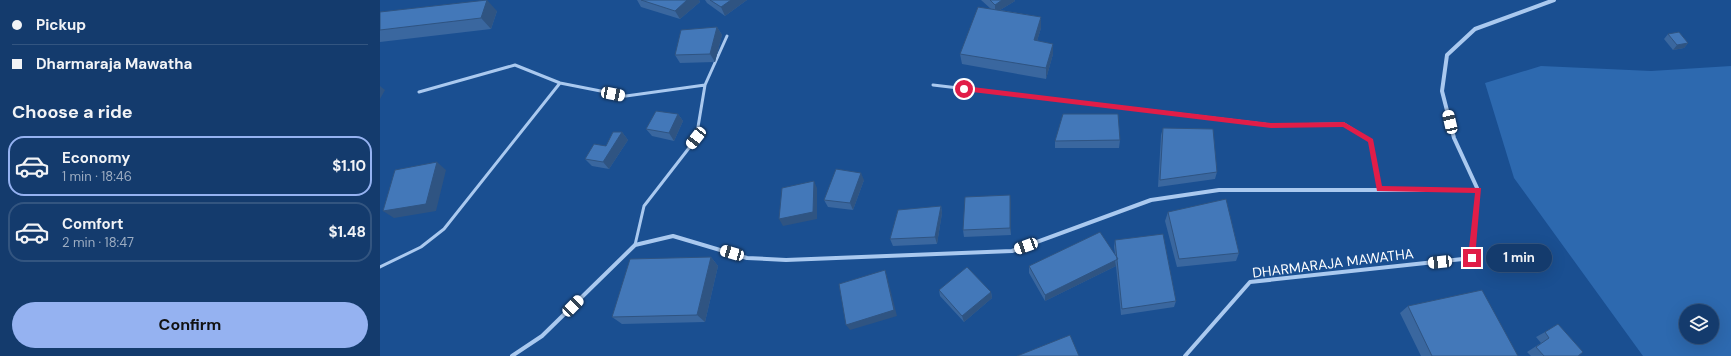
<!DOCTYPE html>
<meta charset="utf-8">
<style>
:root{--surface:#143b6d;--page:#214675;--text:#f1f3f6;--muted:#9dadc2;--line:#335580;--accent:#95b2f1}
body{margin:0;font-family:"DM Sans",sans-serif;background:var(--page);color:var(--text);height:100vh;display:flex;flex-direction:column;font-size:15px;white-space:nowrap}
*{box-sizing:border-box;margin:0}
p{font-size:13px;color:var(--muted)}
.icon{flex:none;width:22px;height:22px;fill:none;stroke:currentColor;stroke-width:2;stroke-linecap:round;stroke-linejoin:round}
.map{position:relative;flex:1;overflow:hidden}
.sheet{display:flex;flex-direction:column;background:var(--surface);width:380px}
.sheet>*{flex:none}
.hud{display:grid;align-content:center;height:88px;padding:0 12px;background:var(--surface)}
.tools{position:absolute;left:1299px;top:304px;display:grid;gap:8px}
.tools a{display:grid;place-items:center;width:40px;height:40px;border-radius:50%;background:var(--surface);box-shadow:0 4px 16px #0002,0 0 0 1px var(--line);font-size:20px}
.end{position:absolute;width:18px;height:18px;margin:-9px;border:5px solid #e11d48;background:#fff;box-shadow:0 0 0 2px #fff}
.from{border-radius:50%}
.bubble{position:absolute;height:28px;border-radius:14px;background:var(--surface);box-shadow:0 4px 16px #0002,0 0 0 1px var(--line);font-size:13px;font-weight:700;line-height:28px;text-align:center}
.car{position:absolute;width:12px;height:24px;margin:-12px -6px;border-radius:5px;box-shadow:0 0 3px 1px #0007;background:linear-gradient(#fff 24%,#345 0 40%,#fff 0 76%,#345 0 86%,#fff 0)}
.hud b{display:flex;align-items:center;gap:14px;height:38px;font-size:15px}
.hud b+b{border-top:1px solid var(--line)}
.hud i{width:10px;height:10px;background:var(--text)}
ul{padding:0;list-style:none}
li{display:flex;align-items:center;gap:12px;height:60px;margin:0 8px 6px;padding:0 4px;border:2px solid var(--line);border-radius:16px}
li div{flex:1}
li b{display:block;font-size:15px}
li em{font-style:normal;font-weight:700}
li.selected{border-color:var(--accent)}
li>.icon{width:36px;height:36px;stroke-width:1.5}
h2{padding:0 12px;font-size:18px;line-height:48px}
.primary-button{display:flex;gap:8px;margin-top:auto;padding:8px 12px}
.primary-button a{flex:1;height:46px;border-radius:24px;background:var(--accent);color:#111;font-size:16px;font-weight:700;line-height:46px;text-align:center}
main{display:flex;flex:1;min-height:0}
.map>svg:first-child{display:block}
.green{fill:#2d69af;fill-rule:evenodd}
.lines{fill:none;stroke-linecap:round;stroke-linejoin:round}
.lane{stroke:#aac9ef;stroke-width:3}
.street{stroke:#aac9ef;stroke-width:4}
.wall{fill:#3a679f}
.shaded-wall{fill:#2f5482}
.building{fill:#4378b9;stroke:#2f5482}
.route{fill:#e11d48}
.labels{text-anchor:middle;stroke-width:3;stroke-linejoin:round;paint-order:stroke}
.street-label{font-size:14px;fill:#fff;stroke:#1a4f91}
</style>
<main>
<section class="sheet">
<div class="hud">
<b><i class="from"></i>Pickup</b>
<b><i></i>Dharmaraja Mawatha</b>
</div>
<h2>Choose a ride</h2>
<ul>
<li class="selected"><svg class="icon" aria-label="car" viewBox="0 0 24 24"><path d="M5 17H2v-5l4-1 3-4h7l3 4 3 1v5h-3M9 17h6M6 11h13"/><circle cx="7" cy="17" r="2"/><circle cx="17" cy="17" r="2"/></svg><div><b>Economy</b><p>1 min · 18:46</p></div><em>$1.10</em></li>
<li><svg class="icon" aria-label="car" viewBox="0 0 24 24"><path d="M5 17H2v-5l4-1 3-4h7l3 4 3 1v5h-3M9 17h6M6 11h13"/><circle cx="7" cy="17" r="2"/><circle cx="17" cy="17" r="2"/></svg><div><b>Comfort</b><p>2 min · 18:47</p></div><em>$1.48</em></li>
</ul>
<div class="primary-button"><a>Confirm</a></div>
</section>
<div class="map">
<svg width="1351" height="356" viewBox="0 0 1351 356">
<rect width="100%" height="100%" fill="#1a4f91"/>
<path class="green" d="M1161 66 1271 71 1351 66V356H1263L1134 178 1105 83ZM1306 311H1332V337H1306Z"/>
<g class="lines">
<path class="lane" d="M553 85 891 125 964 124 991 141 999 189
M39 92 135 65 180 83 246 96 325 85
M255 245 264 206 316 139 325 85 347 36
M0 267 41 247 64 229 180 83"/>
<path class="street" d="M132 356 162 336 255 245 293 236 367 258 406 260 632 251 771 200 839 190H1098
M805 356 870 282 1092 258 1098 190 1074 138 1062 91 1067 55 1095 29 1174 0"/>
</g>
<path class="wall" d="M257 0H319L320 2 300 19 261 7Z
M325 0H367L345 16 327 3Z
M601 0H634L635 1 620 10 661 17V28L657 41 673 44V54L666 79 582 64 580 54 611 9Z
M117 11 111 29 0 42V12Z
M337 27 342 35 335 62 300 63 295 55Z
M1288 34 1308 43 1304 48 1293 50 1284 39Z
M298 114 303 121 294 141 272 136 266 129Z
M783 128 837 172 835 179 778 187 781 135Z
M242 132 248 140 229 169 212 166 205 159 226 146Z
M740 140 739 148H675V141Z
M484 180 473 210 448 207 444 200Z
M631 202V235L584 237 583 230Z
M561 206 562 213 557 244 513 246 510 239Z
M788 212 859 253 856 261 797 267 785 221Z
M735 240 796 301 794 307 741 315 736 266 665 301 649 273V266L735 254 734 247Z
M331 257 338 266 325 322 242 324 232 317Z
M559 290 611 292 612 298 584 322 560 296Z
M1028 306 1138 356H1041L1020 313Z
M1165 332 1198 356H1151L1147 352 1161 343 1156 337Z"/>
<path class="shaded-wall" d="M107 0 117 11 111 29 101 18Z
M307 0H319L320 2 300 19 295 11Z
M351 0H367L345 16 341 7Z
M622 0H634L635 1 615 13V5Z
M661 17V28L654 51V40Z
M337 27 342 35 335 62 330 54Z
M1308 43 1304 48 1293 50 1297 45Z
M673 44V54L666 79V68Z
M0 86 5 90 0 99Z
M298 114 303 121 294 141 289 133Z
M242 132 248 140 229 169 223 162Z
M57 162 66 170 56 211 14 218 3 211Z
M481 173 484 180 473 210 470 203Z
M434 181 437 188V219L403 226 399 219Z
M630 195 631 202V235L630 228Z
M561 206 562 213 557 244 555 237Z
M331 257 338 266 325 322 317 315Z
M735 260 736 266 665 301V295Z
M505 270 507 276 517 316 470 330 466 325Z
M611 292 612 298 584 322 582 316Z"/>
<path class="building" d="M107 0 101 18 0 30V12Z
M261 0H307L295 11Z
M330 0H351L341 7Z
M610 0H622L615 5Z
M598 7 661 17 654 40 673 44 666 68 580 54Z
M337 27 330 54 295 55 301 30Z
M1299 32 1308 43 1297 45 1288 34Z
M276 111 298 114 289 133 266 129Z
M683 114H738L740 140 675 141Z
M783 128 833 129 837 172 780 180Z
M233 132H242L223 162 205 159 214 144 226 146Z
M57 162 46 204 3 211 15 170Z
M456 169 481 173 470 203 444 200Z
M434 181 433 212 399 219 402 188Z
M630 195V228L583 230 585 197Z
M846 199 859 253 799 259 788 212Z
M561 206 555 237 510 239 518 210Z
M720 232 738 259 665 295 649 266Z
M783 234 796 301 742 309 735 240Z
M331 257 317 315 232 317 250 259Z
M587 267 611 292 582 316 559 290Z
M505 270 514 310 466 325 459 284Z
M1102 290 1138 356H1052L1028 306Z
M1178 324 1203 352 1198 356H1164L1156 347 1169 338 1165 332Z
M690 335 699 356H637Z"/>
<path class="route" d="M584 86 891 123 964 122 993 139 1002 186 1101 188 1095 258 1092 262 1088 258 1095 193 997 191 988 142 963 127 891 128 584 91 581 89Z"/>
<g class="labels">
<g class="street-label">
<text transform="translate(953 263) rotate(-7)" y="5">DHARMARAJA MAWATHA</text>
</g>
</g>
</svg>
<div class="tools">
<a><svg class="icon" aria-label="layers" viewBox="0 0 24 24"><path d="M12 4l9 5-9 5-9-5zM3 14l9 5 9-5"/></svg></a>
</div>
<i class="end from" style="left:584px;top:89px"></i>
<i class="end" style="left:1092px;top:258px"></i>
<div class="bubble" style="left:1106px;top:244px;width:66px">1 min</div>
<i class="car" style="left:233px;top:94px;rotate:101deg"></i>
<i class="car" style="left:1070px;top:122px;rotate:347deg"></i>
<i class="car" style="left:316px;top:138px;rotate:218deg"></i>
<i class="car" style="left:646px;top:246px;rotate:250deg"></i>
<i class="car" style="left:352px;top:253px;rotate:286deg"></i>
<i class="car" style="left:1060px;top:262px;rotate:264deg"></i>
<i class="car" style="left:193px;top:306px;rotate:45deg"></i>
</div>
</main>
